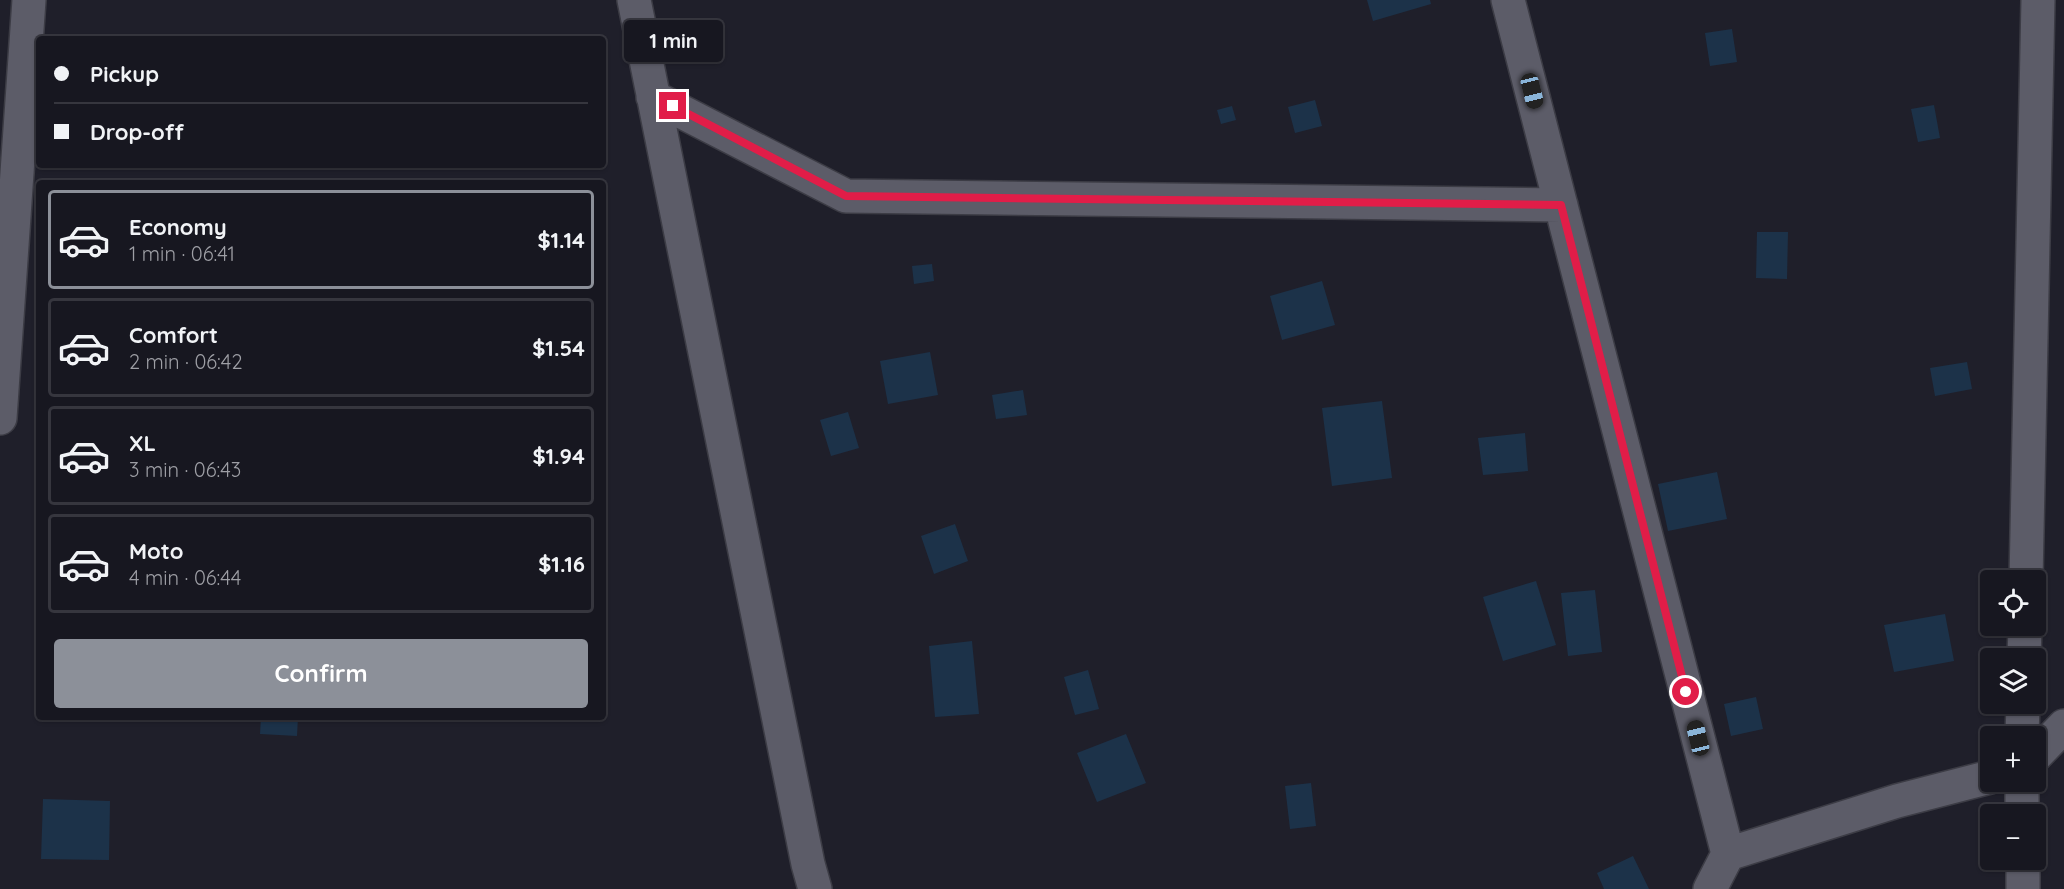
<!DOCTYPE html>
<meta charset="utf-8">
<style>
:root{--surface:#171720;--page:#24242d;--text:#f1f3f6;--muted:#9e9fa5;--line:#36363e;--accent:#8c9099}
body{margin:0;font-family:Quicksand,sans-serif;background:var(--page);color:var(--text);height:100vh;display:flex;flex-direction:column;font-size:22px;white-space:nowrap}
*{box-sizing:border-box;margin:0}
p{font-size:20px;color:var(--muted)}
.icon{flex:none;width:33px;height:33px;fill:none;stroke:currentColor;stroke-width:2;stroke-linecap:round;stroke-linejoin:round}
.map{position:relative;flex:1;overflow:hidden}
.drawer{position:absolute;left:36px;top:180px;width:570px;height:540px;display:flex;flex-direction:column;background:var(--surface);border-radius:6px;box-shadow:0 2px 4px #0004,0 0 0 2px var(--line)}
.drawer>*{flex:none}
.banner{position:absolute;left:36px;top:36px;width:570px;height:132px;border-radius:6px;box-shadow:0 2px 4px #0004,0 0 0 2px var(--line);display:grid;align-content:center;height:132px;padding:0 18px;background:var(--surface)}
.controls{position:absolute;left:1980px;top:570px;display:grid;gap:12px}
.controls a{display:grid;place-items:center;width:66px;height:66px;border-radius:6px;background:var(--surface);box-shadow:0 2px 4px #0004,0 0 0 2px var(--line);font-size:30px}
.end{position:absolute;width:27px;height:27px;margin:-14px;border:8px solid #e11d48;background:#fff;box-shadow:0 0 0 3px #fff}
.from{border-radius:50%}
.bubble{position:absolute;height:42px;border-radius:6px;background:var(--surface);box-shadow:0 2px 4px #0004,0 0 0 2px var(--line);font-size:20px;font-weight:700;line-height:42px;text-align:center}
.car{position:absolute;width:18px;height:36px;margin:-18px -9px;border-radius:8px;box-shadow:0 0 4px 2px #0007;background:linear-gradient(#222 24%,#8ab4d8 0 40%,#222 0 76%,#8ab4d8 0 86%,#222 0)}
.banner b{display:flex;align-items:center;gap:21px;height:57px;font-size:22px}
.banner b+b{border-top:2px solid var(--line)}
.banner i{width:15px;height:15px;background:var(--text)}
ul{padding:10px 0 0;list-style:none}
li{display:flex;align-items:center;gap:18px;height:99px;margin:0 12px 9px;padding:0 6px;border:3px solid var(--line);border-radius:6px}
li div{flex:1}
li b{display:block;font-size:22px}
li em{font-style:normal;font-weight:700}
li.selected{border-color:var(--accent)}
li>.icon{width:54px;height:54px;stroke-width:1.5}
.primary-button{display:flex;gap:12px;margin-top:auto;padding:12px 18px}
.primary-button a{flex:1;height:69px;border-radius:6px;background:var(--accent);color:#fff;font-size:24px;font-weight:700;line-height:69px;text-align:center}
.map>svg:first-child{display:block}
.building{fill:#1c3249}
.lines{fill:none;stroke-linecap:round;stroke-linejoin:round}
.street-casing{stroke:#3c3c45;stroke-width:36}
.street{stroke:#5c5c68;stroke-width:33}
.route{stroke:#e11d48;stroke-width:8}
</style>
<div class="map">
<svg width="2064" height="889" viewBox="0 0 2064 889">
<rect width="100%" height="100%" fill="#1f1f2a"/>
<path class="building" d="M1367 0H1430L1431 4 1373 21Z
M1732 29 1737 62 1710 66 1705 33Z
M1315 100 1322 126 1295 133 1288 107Z
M1934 105 1940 138 1918 142 1911 109Z
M1232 106 1236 120 1221 124 1217 110Z
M1757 232H1788L1787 279 1756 278Z
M932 264 934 281 914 284 912 266Z
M1322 281 1335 325 1282 340 1270 296Z
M930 352 938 395 888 404 880 361Z
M1967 362 1972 389 1935 396 1930 368Z
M1023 390 1027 415 996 419 992 395Z
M1382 401 1392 478 1332 486 1322 408Z
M848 412 859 448 831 456 820 420Z
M1525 433 1528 471 1483 475 1478 438Z
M1717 472 1727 519 1668 531 1658 484Z
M955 524 968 561 934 574 921 536Z
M1536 581 1556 645 1503 661 1483 597Z
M1595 590 1602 652 1568 656 1561 593Z
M1945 614 1954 661 1894 672 1884 625Z
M972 641 979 714 935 717 929 646Z
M1088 670 1099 709 1075 715 1064 677Z
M1756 697 1763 729 1731 736 1724 704Z
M261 717H298L297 736 260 734Z
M1126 734 1146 783 1097 802 1077 753Z
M1311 783 1316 826 1290 829 1285 786Z
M43 799 110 801 109 860 41 859Z
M1633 856 1649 889H1604L1597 873Z"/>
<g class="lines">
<g class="street-casing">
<path id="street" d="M634 0 808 864 815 889
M1508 0 1728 854 1710 889
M653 97 846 196 1561 205
M0 418 29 0
M2026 580 2038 0
M2024 658 2025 626
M2022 736 2023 704
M2036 755 2064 726
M2022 782V814
M1728 854 1897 801 1990 777
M2023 860V889"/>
</g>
<use href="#street" class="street"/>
</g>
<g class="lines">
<path class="route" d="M673 106 846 196 1561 205 1686 692"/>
</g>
</svg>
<div class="controls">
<a><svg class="icon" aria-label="locate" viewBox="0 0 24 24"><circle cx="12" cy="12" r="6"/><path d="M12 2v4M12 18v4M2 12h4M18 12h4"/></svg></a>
<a><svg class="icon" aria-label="layers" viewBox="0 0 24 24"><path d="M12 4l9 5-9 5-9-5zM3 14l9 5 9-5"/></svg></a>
<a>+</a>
<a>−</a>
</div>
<i class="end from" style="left:1686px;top:692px"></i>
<i class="end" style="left:673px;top:106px"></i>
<div class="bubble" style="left:624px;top:20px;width:99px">1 min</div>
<i class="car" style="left:1532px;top:91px;rotate:166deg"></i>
<i class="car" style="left:1698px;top:738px;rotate:346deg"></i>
<div class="banner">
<b><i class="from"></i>Pickup</b>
<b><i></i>Drop-off</b>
</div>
<section class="drawer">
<ul>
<li class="selected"><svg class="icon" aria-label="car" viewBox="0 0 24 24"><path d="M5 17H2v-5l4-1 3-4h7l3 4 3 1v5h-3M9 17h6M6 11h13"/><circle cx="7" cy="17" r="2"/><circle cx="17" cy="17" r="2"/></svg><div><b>Economy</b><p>1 min · 06:41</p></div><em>$1.14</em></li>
<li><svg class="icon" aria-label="car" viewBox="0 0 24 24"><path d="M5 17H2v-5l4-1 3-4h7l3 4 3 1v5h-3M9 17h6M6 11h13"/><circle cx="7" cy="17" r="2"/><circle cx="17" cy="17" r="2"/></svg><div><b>Comfort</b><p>2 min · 06:42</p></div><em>$1.54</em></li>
<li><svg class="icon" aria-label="car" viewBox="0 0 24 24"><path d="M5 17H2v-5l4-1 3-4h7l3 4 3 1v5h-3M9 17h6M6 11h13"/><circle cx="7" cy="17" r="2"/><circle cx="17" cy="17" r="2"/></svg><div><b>XL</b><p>3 min · 06:43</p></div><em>$1.94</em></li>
<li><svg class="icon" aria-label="car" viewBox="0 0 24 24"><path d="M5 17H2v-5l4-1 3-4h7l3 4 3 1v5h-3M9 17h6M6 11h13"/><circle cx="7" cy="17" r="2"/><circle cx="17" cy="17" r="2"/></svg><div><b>Moto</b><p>4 min · 06:44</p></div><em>$1.16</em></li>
</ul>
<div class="primary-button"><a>Confirm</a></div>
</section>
</div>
